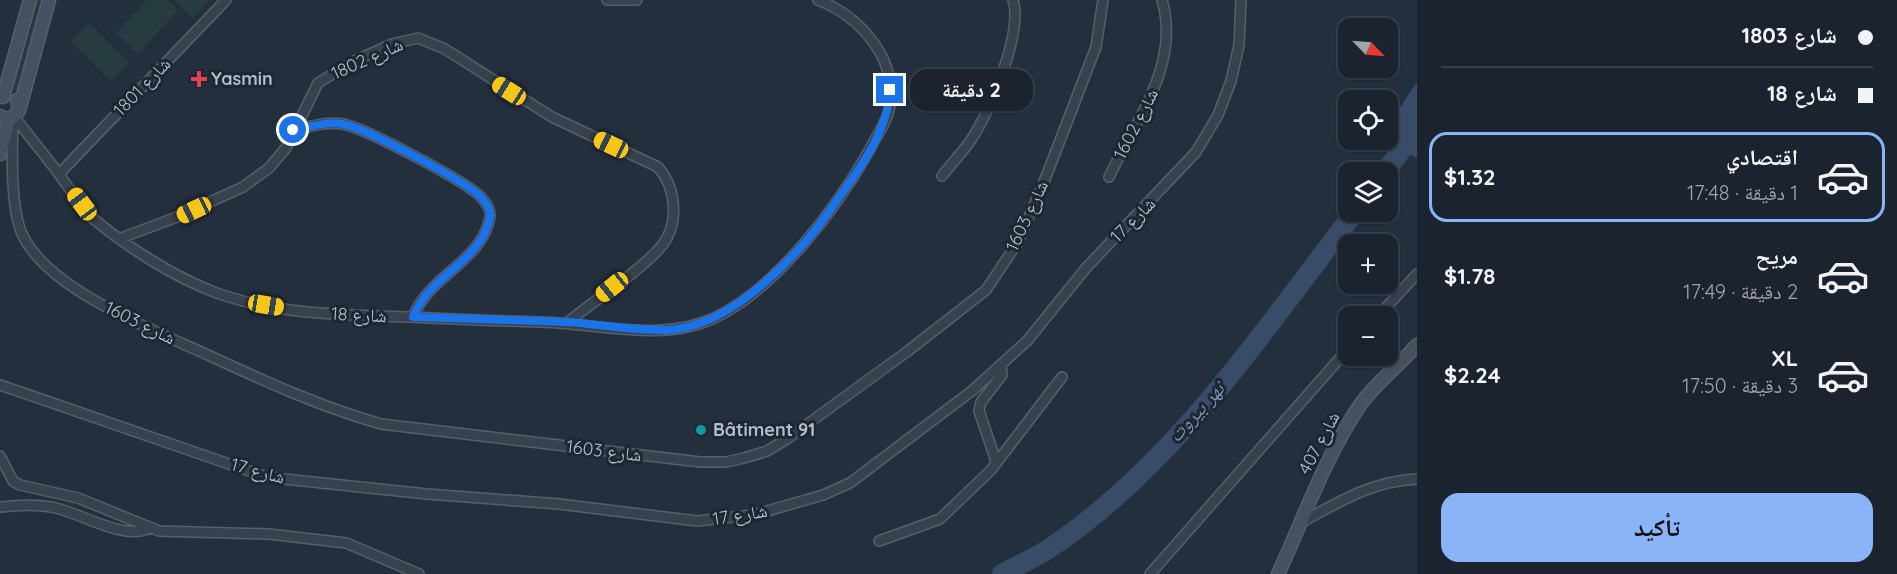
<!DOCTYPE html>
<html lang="ar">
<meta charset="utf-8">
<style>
:root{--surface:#1b232e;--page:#242b36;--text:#f1f3f6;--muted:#a0a4aa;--line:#39404a;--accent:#8ab4f8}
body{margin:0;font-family:Quicksand,"Noto Naskh Arabic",sans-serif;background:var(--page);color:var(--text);direction:rtl;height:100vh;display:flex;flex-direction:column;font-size:22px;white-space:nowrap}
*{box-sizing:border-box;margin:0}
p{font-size:20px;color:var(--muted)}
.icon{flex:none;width:33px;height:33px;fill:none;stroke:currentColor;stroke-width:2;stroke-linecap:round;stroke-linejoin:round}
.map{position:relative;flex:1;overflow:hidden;direction:ltr}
.panel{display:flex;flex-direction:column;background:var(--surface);width:480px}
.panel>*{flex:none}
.hud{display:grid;align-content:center;height:132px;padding:0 24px;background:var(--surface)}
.needle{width:39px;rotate:115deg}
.buttons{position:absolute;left:1338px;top:18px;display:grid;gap:12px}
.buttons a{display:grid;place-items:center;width:60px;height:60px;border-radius:12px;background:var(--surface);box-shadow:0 2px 4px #0004,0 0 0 2px var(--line);font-size:30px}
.end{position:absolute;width:27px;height:27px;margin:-14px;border:8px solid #1a73e8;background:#fff;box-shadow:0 0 0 3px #fff}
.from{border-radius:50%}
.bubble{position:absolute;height:42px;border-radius:18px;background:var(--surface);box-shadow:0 2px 4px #0004,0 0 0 2px var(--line);font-size:20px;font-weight:700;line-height:42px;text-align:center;direction:rtl}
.car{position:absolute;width:18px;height:36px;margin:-18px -9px;border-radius:8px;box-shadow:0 0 4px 2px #0007;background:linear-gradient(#f5c518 24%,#345 0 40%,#f5c518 0 76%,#345 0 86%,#f5c518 0)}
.hud b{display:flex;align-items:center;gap:21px;height:57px;font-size:22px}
.hud b+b{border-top:2px solid var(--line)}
.hud i{width:15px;height:15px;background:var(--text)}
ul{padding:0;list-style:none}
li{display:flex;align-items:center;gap:18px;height:90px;margin:0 12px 9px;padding:0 12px;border:3px solid transparent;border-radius:18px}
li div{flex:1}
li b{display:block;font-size:22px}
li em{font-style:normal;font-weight:700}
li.current{border-color:var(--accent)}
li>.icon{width:54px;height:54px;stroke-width:1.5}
.action{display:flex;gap:12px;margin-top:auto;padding:12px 24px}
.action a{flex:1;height:69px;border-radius:18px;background:var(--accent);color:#111;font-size:24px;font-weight:700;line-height:69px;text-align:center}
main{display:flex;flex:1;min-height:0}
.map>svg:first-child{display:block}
.green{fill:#263c3f}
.water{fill:#394c67}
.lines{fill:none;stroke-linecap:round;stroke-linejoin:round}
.river{stroke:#394c67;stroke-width:20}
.street-casing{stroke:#565f6c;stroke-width:12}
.secondary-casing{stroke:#565f6c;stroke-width:15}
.street{stroke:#38414e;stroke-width:9}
.secondary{stroke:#465061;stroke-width:12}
.route{stroke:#1a73e8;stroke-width:8}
.health-dot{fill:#e0444e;stroke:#1d2633;stroke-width:2}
.culture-dot{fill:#0f9aa8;stroke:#1d2633;stroke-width:2}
.labels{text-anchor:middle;stroke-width:6;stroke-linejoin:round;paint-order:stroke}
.street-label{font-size:18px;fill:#b4bcc9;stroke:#1d2633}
.poi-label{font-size:18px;font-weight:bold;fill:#b4bcc9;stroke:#1d2633;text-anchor:start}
.water-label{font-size:20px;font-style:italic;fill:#7c92b1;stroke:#1d2633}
</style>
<main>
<section class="panel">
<div class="hud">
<b><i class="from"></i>شارع 1803</b>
<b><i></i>شارع 18</b>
</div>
<ul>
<li class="current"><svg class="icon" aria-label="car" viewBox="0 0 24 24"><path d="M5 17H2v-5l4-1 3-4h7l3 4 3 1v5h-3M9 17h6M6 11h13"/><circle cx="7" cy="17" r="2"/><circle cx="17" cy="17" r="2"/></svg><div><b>اقتصادي</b><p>1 دقيقة · 17:48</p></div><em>$1.32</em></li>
<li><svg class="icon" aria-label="car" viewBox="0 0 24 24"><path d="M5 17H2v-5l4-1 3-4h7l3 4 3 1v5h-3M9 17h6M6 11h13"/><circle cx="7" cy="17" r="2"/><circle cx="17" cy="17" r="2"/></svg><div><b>مريح</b><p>2 دقيقة · 17:49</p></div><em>$1.78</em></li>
<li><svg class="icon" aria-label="car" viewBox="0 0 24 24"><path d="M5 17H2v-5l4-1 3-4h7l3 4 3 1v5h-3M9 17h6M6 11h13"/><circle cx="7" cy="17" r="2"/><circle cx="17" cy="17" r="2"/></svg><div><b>XL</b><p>3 دقيقة · 17:50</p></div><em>$2.24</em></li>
</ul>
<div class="action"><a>تأكيد</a></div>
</section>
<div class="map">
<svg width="1417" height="574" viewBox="0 0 1417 574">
<rect width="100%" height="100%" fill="#242f3e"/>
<path class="green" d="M36 0H43L19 91 12 90Z
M147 0H167L178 10 138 54 116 33Z
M174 0H209L193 19Z
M89 23 129 62 111 81 71 42Z"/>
<path class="water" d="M1417 82V158L1380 140H1388V125Z"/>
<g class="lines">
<path class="river" d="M1385 172 1417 129
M1002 574C1018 565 1035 558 1050 548 1177 463 1263 330 1355 212"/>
<g class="street-casing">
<path id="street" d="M607 0H637
M15 118C32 140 50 161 66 184 75 196 84 212 96 221 130 249 173 276 214 292 276 315 345 315 410 317 454 319 497 321 541 322 596 323 662 343 714 318 776 289 837 208 870 149 877 135 888 121 890 105 897 57 859 16 818 0
M13 119C12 149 10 210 23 236 49 290 155 331 208 355 264 381 321 407 381 424L700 462H726L744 458 767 451 787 439 908 351 986 290 1018 242 1044 182 1096 47 1103 0
M293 130C309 127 326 121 343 124 365 128 465 181 481 197 486 203 491 209 490 217 482 262 430 274 413 317
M59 174 226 0
M942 176C951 164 962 153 971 140 990 112 1023 32 1013 0
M1109 177C1135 121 1181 65 1162 0
M121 238 177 217 243 187 269 168 286 148 318 83 354 61 392 44 418 38 445 49 552 117 658 167C677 189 680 226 659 249 636 274 595 300 568 322
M1378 316 1417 274
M0 385 264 476 284 479 427 494 559 504 697 521 753 515 823 495 850 483 973 390 1027 341 1086 268 1196 152 1218 115 1231 81 1239 45 1241 0
M0 456 13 481 20 485 78 498 159 531 269 534 346 543 419 574
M996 461 979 411 981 402 1002 375 1001 365
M0 507C18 505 38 504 56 508 82 514 125 541 150 528
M1300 523C1339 502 1372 481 1417 479
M879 541 940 519 991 470 1062 377
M1150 574 1348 349"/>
</g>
<g class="secondary-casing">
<path id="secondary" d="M3 97 30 0
M20 107 49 0
M0 116 9 120 19 111 17 100
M0 154 9 120
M1278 574C1304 518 1325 457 1360 405 1376 383 1399 365 1417 345"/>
</g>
<use href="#street" class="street"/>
<use href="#secondary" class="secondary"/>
</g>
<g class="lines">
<path class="route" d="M293 130C309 127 327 121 343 124 365 128 465 181 481 197 486 203 491 209 490 217 482 262 430 274 413 317 464 319 516 320 567 322 600 324 633 331 667 330 733 328 803 251 838 199 860 168 889 129 890 90"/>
</g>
<path class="health-dot" d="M196 70h6v6h6v6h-6v6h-6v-6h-6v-6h6z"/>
<circle class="culture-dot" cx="701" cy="430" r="6"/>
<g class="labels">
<g class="street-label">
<text transform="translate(367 59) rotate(-24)" y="6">شارع 1802</text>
<text transform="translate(142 87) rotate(-46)" y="6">شارع 1801</text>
<text transform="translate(1136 124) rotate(-63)" y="6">شارع 1602</text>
<text transform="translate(1027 216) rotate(-65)" y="6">شارع 1603</text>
<text transform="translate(1133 220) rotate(-45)" y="6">شارع 17</text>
<text transform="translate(359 315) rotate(3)" y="6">شارع 18</text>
<text transform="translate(140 323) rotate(26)" y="6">شارع 1603</text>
<text transform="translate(1319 443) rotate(-62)" y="6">شارع 407</text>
<text transform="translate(604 451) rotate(7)" y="6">شارع 1603</text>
<text transform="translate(258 471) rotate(15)" y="6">شارع 17</text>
<text transform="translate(740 515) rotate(-9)" y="6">شارع 17</text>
</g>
<g class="poi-label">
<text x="211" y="85">Yasmin</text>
<text x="713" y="436">Bâtiment 91</text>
</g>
<g class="water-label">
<text transform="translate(1196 412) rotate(-48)" y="7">نهر بيروت</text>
</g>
</g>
</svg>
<div class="buttons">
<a><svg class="needle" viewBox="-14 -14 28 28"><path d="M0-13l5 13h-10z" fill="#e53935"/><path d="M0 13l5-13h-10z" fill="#a0a4aa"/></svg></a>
<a><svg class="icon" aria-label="locate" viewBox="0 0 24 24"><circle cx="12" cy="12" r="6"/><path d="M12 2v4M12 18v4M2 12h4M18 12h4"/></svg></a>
<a><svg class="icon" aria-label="layers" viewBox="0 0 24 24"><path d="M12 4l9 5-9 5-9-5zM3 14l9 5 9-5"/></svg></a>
<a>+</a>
<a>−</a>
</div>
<i class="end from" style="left:293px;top:130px"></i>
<i class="end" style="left:890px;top:90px"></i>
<div class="bubble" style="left:910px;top:69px;width:123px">2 دقيقة</div>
<i class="car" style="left:509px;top:91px;rotate:302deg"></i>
<i class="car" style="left:611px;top:145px;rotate:295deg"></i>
<i class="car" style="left:82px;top:204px;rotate:323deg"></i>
<i class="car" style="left:194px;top:210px;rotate:245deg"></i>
<i class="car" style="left:612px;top:287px;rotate:231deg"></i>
<i class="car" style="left:266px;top:305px;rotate:100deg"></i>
</div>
</main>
